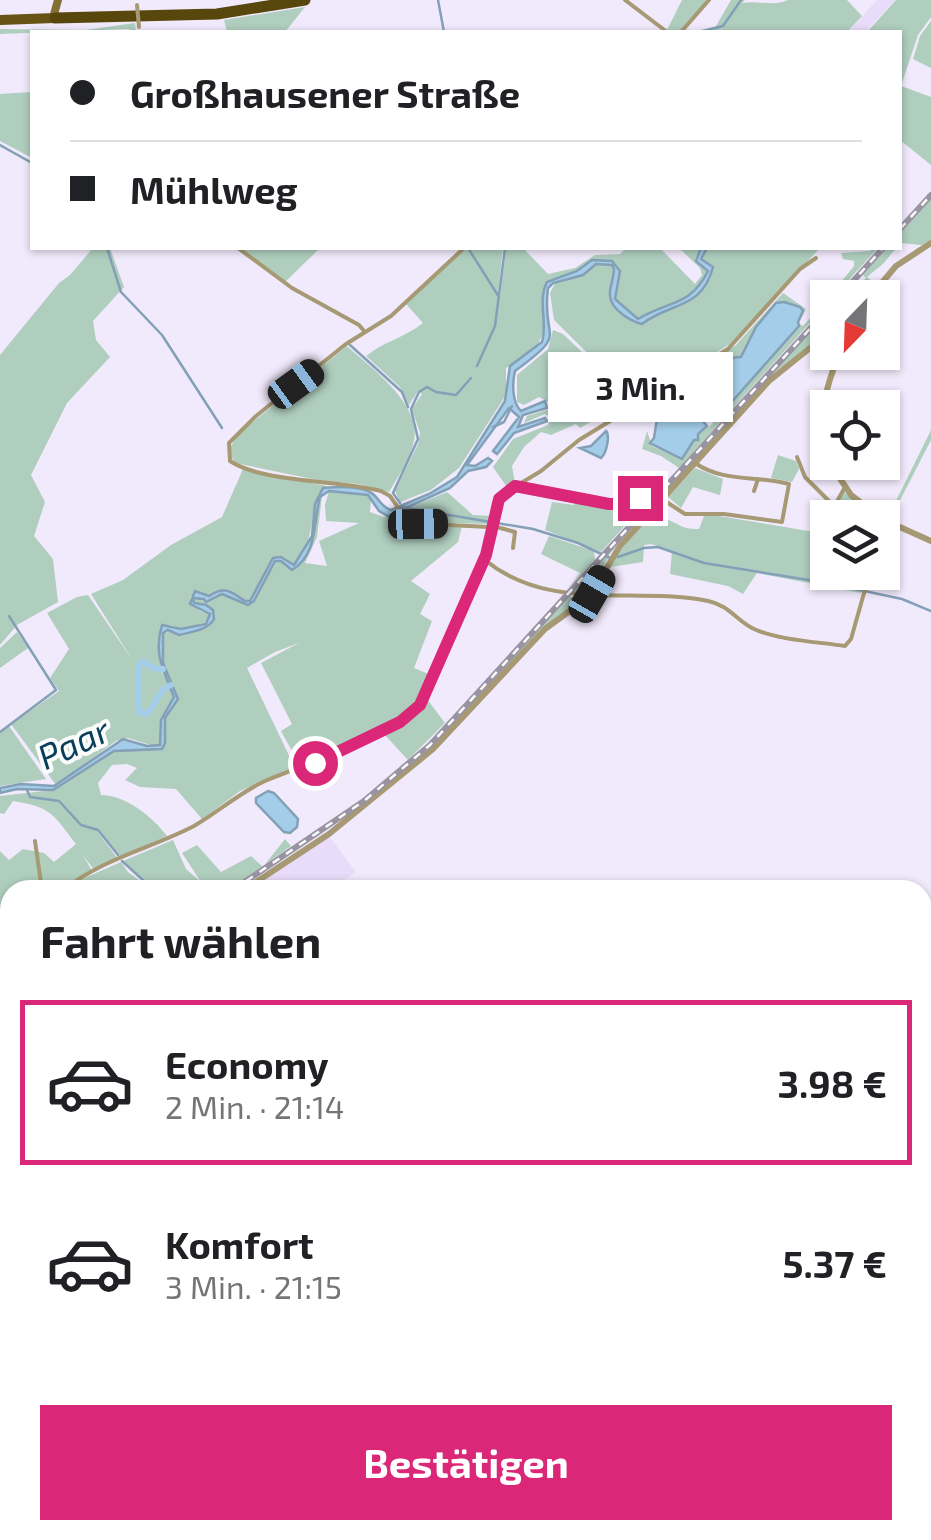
<!DOCTYPE html>
<html lang="de">
<meta charset="utf-8">
<style>
:root{--surface:#fff;--page:#f6f6f6;--text:#202124;--muted:#757577;--line:#e0e0e0;--accent:#db2777}
body{margin:0;font-family:"Exo 2",sans-serif;background:var(--page);color:var(--text);height:100vh;display:flex;flex-direction:column;font-size:38px;white-space:nowrap}
*{box-sizing:border-box;margin:0}
p{font-size:32px;color:var(--muted)}
.icon{flex:none;width:55px;height:55px;fill:none;stroke:currentColor;stroke-width:2;stroke-linecap:round;stroke-linejoin:round}
.map{position:relative;flex:1;overflow:hidden}
.drawer{position:absolute;left:0px;top:880px;width:932px;height:660px;display:flex;flex-direction:column;background:var(--surface);border-radius:30px 30px 0 0;box-shadow:0 2px 8px #0004}
.drawer>*{flex:none}
.top-card{position:absolute;left:30px;top:30px;width:872px;height:220px;border-radius:0px;box-shadow:0 2px 8px #0004;display:grid;align-content:center;height:220px;padding:0 40px;background:var(--surface)}
.needle{width:65px;rotate:203deg}
.buttons{position:absolute;left:810px;top:280px;display:grid;gap:20px}
.buttons a{display:grid;place-items:center;width:90px;height:90px;border-radius:0px;background:var(--surface);box-shadow:0 2px 8px #0004;font-size:50px}
.end{position:absolute;width:45px;height:45px;margin:-22px;border:12px solid #db2777;background:#fff;box-shadow:0 0 0 5px #fff}
.from{border-radius:50%}
.bubble{position:absolute;height:70px;border-radius:0px;background:var(--surface);box-shadow:0 2px 8px #0004;font-size:32px;font-weight:700;line-height:70px;text-align:center}
.car{position:absolute;width:30px;height:60px;margin:-30px -15px;border-radius:12px;box-shadow:0 0 8px 2px #0007;background:linear-gradient(#222 24%,#8ab4d8 0 40%,#222 0 76%,#8ab4d8 0 86%,#222 0)}
.top-card b{display:flex;align-items:center;gap:35px;height:95px;font-size:38px}
.top-card b+b{border-top:2px solid var(--line)}
.top-card i{width:25px;height:25px;background:var(--text)}
ul{padding:0;list-style:none}
li{display:flex;align-items:center;gap:30px;height:165px;margin:0 20px 15px;padding:0 20px;border:5px solid transparent;border-radius:0px}
li div{flex:1}
li b{display:block;font-size:38px}
li em{font-style:normal;font-weight:700}
li.active{border-color:var(--accent)}
li>.icon{width:90px;height:90px;stroke-width:1.5}
h2{padding:0 40px;font-size:45px;line-height:120px}
.button{display:flex;gap:20px;margin-top:auto;padding:20px 40px}
.button a{flex:1;height:115px;border-radius:0px;background:var(--accent);color:#fff;font-size:40px;font-weight:700;line-height:115px;text-align:center}
.map>svg:first-child{display:block}
.built{fill:#e9dcfa}
.green{fill:#afcebe}
.water{fill:#a3cde9;stroke:#84a0b7;stroke-width:2.5}
.lines{fill:none;stroke-linecap:round;stroke-linejoin:round}
.stream{stroke:#84a0b7;stroke-width:2.5}
.river{stroke:#a3cde9;stroke-width:6}
.minor{stroke:#a69973;stroke-width:4}
.tertiary{stroke:#a69973;stroke-width:6}
.secondary{stroke:#836f35;stroke-width:8}
.primary{stroke:#665315;stroke-width:10}
.trunk{stroke:#58470c;stroke-width:11}
.rail-casing{stroke:#9993a2;stroke-width:6}
.rail{stroke:#fbfbfb;stroke-width:2.5;stroke-dasharray:8;stroke-linecap:butt}
.minor-bridge{stroke:#a69973;stroke-width:4}
.route{stroke:#db2777;stroke-width:12}
.labels{text-anchor:middle;stroke-width:8;stroke-linejoin:round;paint-order:stroke}
.water-label{font-size:35px;font-style:italic;fill:#083e5a;stroke:#fbfbfb}
</style>
<div class="map">
<svg width="931" height="1540" viewBox="0 0 931 1540">
<rect width="100%" height="100%" fill="#f1eafc"/>
<path class="built" d="M877 0H895L865 32H848Z
M329 836 356 872 330 890H248Z"/>
<path class="green" d="M682 0H707L679 32H670L667 30Z
M731 0H745L742 3C757 0 774 7 788 0H847L862 16 847 32H719L725 26 718 32H697L715 28Z
M896 0H931V17L918 35 901 86 931 97V165L900 140V32H867Z
M305 7 285 32H227L224 20Z
M931 21V68L913 59 920 36Z
M135 23 136 32H130L129 29 0 34V29L85 30Z
M32 92V158L0 141V94Z
M931 197V240L922 245 900 243V232Z
M93 248H106L108 251 110 248 124 287 93 321 96 340 110 357 67 403 31 475 45 502 34 536 53 559 58 602 17 625 0 645V355L59 283 70 275Z
M241 248H318L319 249 285 282Z
M465 248H503L498 293 500 297 506 248H523L548 274 575 268 595 255 620 254 626 248H660L695 284 702 275 700 268 679 248H820L730 344 637 402 554 320 550 293 555 283 552 279 547 282C543 327 553 346 506 368V395L459 468 431 490 400 502 395 491 418 444 420 433 412 409 422 394 418 391 409 405 400 387 366 356C383 342 404 338 423 323L406 304Z
M873 248H878L833 297H829L854 266V261L843 259 841 253 870 251Z
M886 248H896L884 263 867 277 875 284 865 297H844L866 278 862 274Z
M783 293 806 309 799 323 803 326 827 299V304L679 468 661 456 642 449 647 431 652 446 683 459 694 441H699V434L710 426 784 344 802 315 789 305 777 303 756 327 741 357 702 373 675 392H669L668 388 736 345Z
M827 311V326L813 343 777 371 627 534 610 554 589 594 572 592Z
M553 330 563 334 636 403 606 423 594 420 580 428 576 424 551 435 541 432 524 447 512 466 515 484 507 487 493 467 513 439 548 425 550 417 545 414 524 423 527 416 550 409V403L539 397 524 405 517 402V375L548 349Z
M347 346C371 368 422 404 414 441 410 459 398 477 389 492L359 484 322 481 235 463 228 451 239 433Z
M931 430V440L892 516 889 515Z
M778 455 796 461 799 469 792 482 771 478Z
M695 468 723 479 720 495 693 487 681 508 668 497Z
M243 469 327 486C305 504 320 541 292 566L285 558 271 561 250 601H245C231 592 225 585 209 596L195 592 190 598 200 611 209 614 208 622 181 629 171 625 159 635 160 668 174 697 162 717 161 742 157 747 128 738 116 741 56 785 11 724 59 691 50 678 69 649 47 613 77 597 88 595 133 661 91 594 123 580 171 545 222 517Z
M329 491 368 495 371 500 370 512 384 517 397 512C408 534 440 526 462 526L458 542 411 581 430 594 420 614 432 621 414 668 431 675C411 729 349 744 301 767L281 731 292 724 261 663 299 643 275 652 247 668 295 768 240 791 202 819 176 789 140 787 125 780 137 768 127 764 112 765 98 783 101 795C125 795 152 816 167 836L121 857 94 827 118 859 94 870 83 855 92 871 63 890H10V925L0 928V851L9 860 23 849 44 853 54 862 76 844C54 816 53 807 13 801L4 814 0 813V796L53 790 114 751 162 749 165 743V718L178 699 163 663V633L211 624 214 619 208 608 194 603 193 598 205 599 222 594 248 605 275 561H281L292 570C319 554 311 520 322 496L317 537 305 563 327 566 319 541 359 523 326 521 325 505Z
M447 492 473 515 492 516 491 524 412 522 404 515 413 512 411 507Z
M844 492 875 517 828 518V572L867 573 861 593 757 573 743 594 728 586 670 574 672 551 651 544 644 545 643 562 610 567 618 553 651 515C656 517 661 517 666 519 678 523 682 530 699 529L704 516 713 515 821 533 831 507Z
M576 498 638 511 601 552 545 530 552 502 574 505Z
M549 536 594 551 595 560 568 589 580 573 541 554Z
M568 596 583 600 565 612 422 757 398 775 446 730Z
M17 632 28 648 0 668V648Z
M427 699 445 723 408 760 383 733 408 717Z
M9 726 46 779 0 786V733Z
M285 839 291 846 231 889 157 890 123 861 173 840 186 869 201 882 182 853 197 845 221 872 251 856 263 867Z
M121 862 128 872 152 890H68L82 879Z
M922 953 931 954V1310L923 1321Z
M70 1530H541L542 1540H66Z"/>
<path class="water" d="M701 248H707L701 259 713 267C702 310 670 302 642 324 631 321 611 310 610 296 609 288 614 278 614 269L612 265 596 264 583 275 553 283 548 288C541 343 571 330 515 371 512 383 512 403 521 411L545 401 547 408 523 415 518 427 545 418 547 421 514 433 497 454 493 451 519 417 509 408 467 465 475 466 488 458 492 461 486 467 468 471 450 488 388 516 379 511 368 495 329 491 320 497C313 523 318 554 292 570L281 561H275L254 601 248 605 222 594 206 602 204 599 193 598 194 603 206 605 213 610 214 619C208 630 191 632 179 635L168 630 163 633V663L178 699 165 718V743L162 749 114 751 53 790 17 789 0 793V788L21 784 54 786 123 739 147 746 160 745 161 720 174 697C164 672 153 654 162 625L181 629 206 624 210 614 190 604 195 591 209 596C225 585 231 592 245 601H250L273 558 281 557 294 565 312 536 315 504 323 488C336 487 362 485 373 494 381 501 380 506 391 510L429 494 457 477 505 401 510 366 542 342C548 322 537 301 547 282L577 271 592 260 612 261 620 271 615 299 638 319C669 300 690 307 708 271L696 261Z
M784 302 800 307 803 311 798 322 799 326 729 405 713 399 712 393 692 395 681 392 679 388C691 378 727 356 741 357L756 327 776 303Z
M666 407 685 414 690 420H702L707 426 698 434V440H694L682 459 650 443 654 438 658 412Z
M606 431C610 435 607 453 601 458L580 448 591 446Z
M268 791 274 793 298 819 297 827 290 833 284 832 256 803V798Z"/>
<g class="lines">
<path class="stream" d="M438 0 444 32
M698 32 723 26 741 0
M0 145 32 163
M107 248 121 292 162 335 222 428
M468 248 499 297
M350 345 402 392 408 407
M477 366 495 326 505 248
M493 427 504 422 512 406
M400 503 393 493 418 439 411 409 419 392 427 387 436 392 456 395 471 378
M401 507 533 529 578 543 610 558
M618 557 644 548 658 547 704 563 827 583 902 599 931 611
M0 732 56 690 9 616
M27 790 30 797 59 801 81 825 98 830 118 855
M122 861 154 890
M0 1292 10 1296
M783 1530 799 1540"/>
<path class="river" d="M163 669 153 668 143 661 138 666V712L146 714C156 706 158 689 171 685"/>
<path class="minor" d="M625 0 667 32
M681 32 709 0
M238 248 292 288 359 325 365 332
M464 248 391 316 346 344 256 416 229 443 230 461C263 483 341 480 381 491L390 496 409 523 489 527
M797 457 805 477 831 503H836L844 489
M515 486 609 504C620 505 632 505 643 504L663 484 662 476 648 473 638 504
M754 491 758 479
M665 501 685 514H724L782 522 789 484C757 475 724 483 695 463
M493 526 515 532 513 548
M882 544 891 523
M485 560C550 613 632 586 708 601 729 605 737 621 754 629 777 640 819 642 845 646L851 639 870 572
M35 841 42 890
M64 890C101 859 152 848 194 826 218 812 239 793 265 781 306 763 402 736 424 697L485 558 501 495 541 471 579 440 728 349 800 269 816 258
M0 929 10 925
M0 1166 10 1172
M389 1530 392 1540"/>
<path class="tertiary" d="M869 298 896 266 931 243
M828 459C816 421 825 388 840 352
M829 462 851 495 881 518
M882 519 931 541
M244 890 329 834 433 749 545 629 589 597 620 546 769 381 815 344 828 329
M0 1054 10 1046"/>
<path class="secondary" d="M53 18 58 0"/>
<path class="primary" d="M0 20 55 18"/>
<path class="trunk" d="M55 18 217 14 305 0"/>
<g class="rail-casing">
<path id="rail" d="M900 229 931 195
M838 298 883 248
M233 890 364 801 430 745 828 309
M0 1045 10 1038"/>
</g>
<use href="#rail" class="rail"/>
<path class="minor-bridge" d="M137 5 139 27"/>
</g>
<g class="lines">
<path class="route" d="M315 763 400 722 420 705 486 555 499 499 515 486 609 504H638L640 498"/>
</g>
<g class="labels">
<g class="water-label">
<text transform="translate(74 744) rotate(-25)" y="12">Paar</text>
</g>
</g>
</svg>
<div class="buttons">
<a><svg class="needle" viewBox="-14 -14 28 28"><path d="M0-13l5 13h-10z" fill="#e53935"/><path d="M0 13l5-13h-10z" fill="#757577"/></svg></a>
<a><svg class="icon" aria-label="locate" viewBox="0 0 24 24"><circle cx="12" cy="12" r="6"/><path d="M12 2v4M12 18v4M2 12h4M18 12h4"/></svg></a>
<a><svg class="icon" aria-label="layers" viewBox="0 0 24 24"><path d="M12 4l9 5-9 5-9-5zM3 14l9 5 9-5"/></svg></a>
</div>
<i class="end from" style="left:315px;top:763px"></i>
<i class="end" style="left:640px;top:498px"></i>
<div class="bubble" style="left:548px;top:352px;width:185px">3 Min.</div>
<i class="car" style="left:296px;top:384px;rotate:54deg"></i>
<i class="car" style="left:418px;top:524px;rotate:89deg"></i>
<i class="car" style="left:592px;top:594px;rotate:30deg"></i>
<div class="top-card">
<b><i class="from"></i>Großhausener Straße</b>
<b><i></i>Mühlweg</b>
</div>
<section class="drawer">
<h2>Fahrt wählen</h2>
<ul>
<li class="active"><svg class="icon" aria-label="car" viewBox="0 0 24 24"><path d="M5 17H2v-5l4-1 3-4h7l3 4 3 1v5h-3M9 17h6M6 11h13"/><circle cx="7" cy="17" r="2"/><circle cx="17" cy="17" r="2"/></svg><div><b>Economy</b><p>2 Min. · 21:14</p></div><em>3.98 €</em></li>
<li><svg class="icon" aria-label="car" viewBox="0 0 24 24"><path d="M5 17H2v-5l4-1 3-4h7l3 4 3 1v5h-3M9 17h6M6 11h13"/><circle cx="7" cy="17" r="2"/><circle cx="17" cy="17" r="2"/></svg><div><b>Komfort</b><p>3 Min. · 21:15</p></div><em>5.37 €</em></li>
</ul>
<div class="button"><a>Bestätigen</a></div>
</section>
</div>
